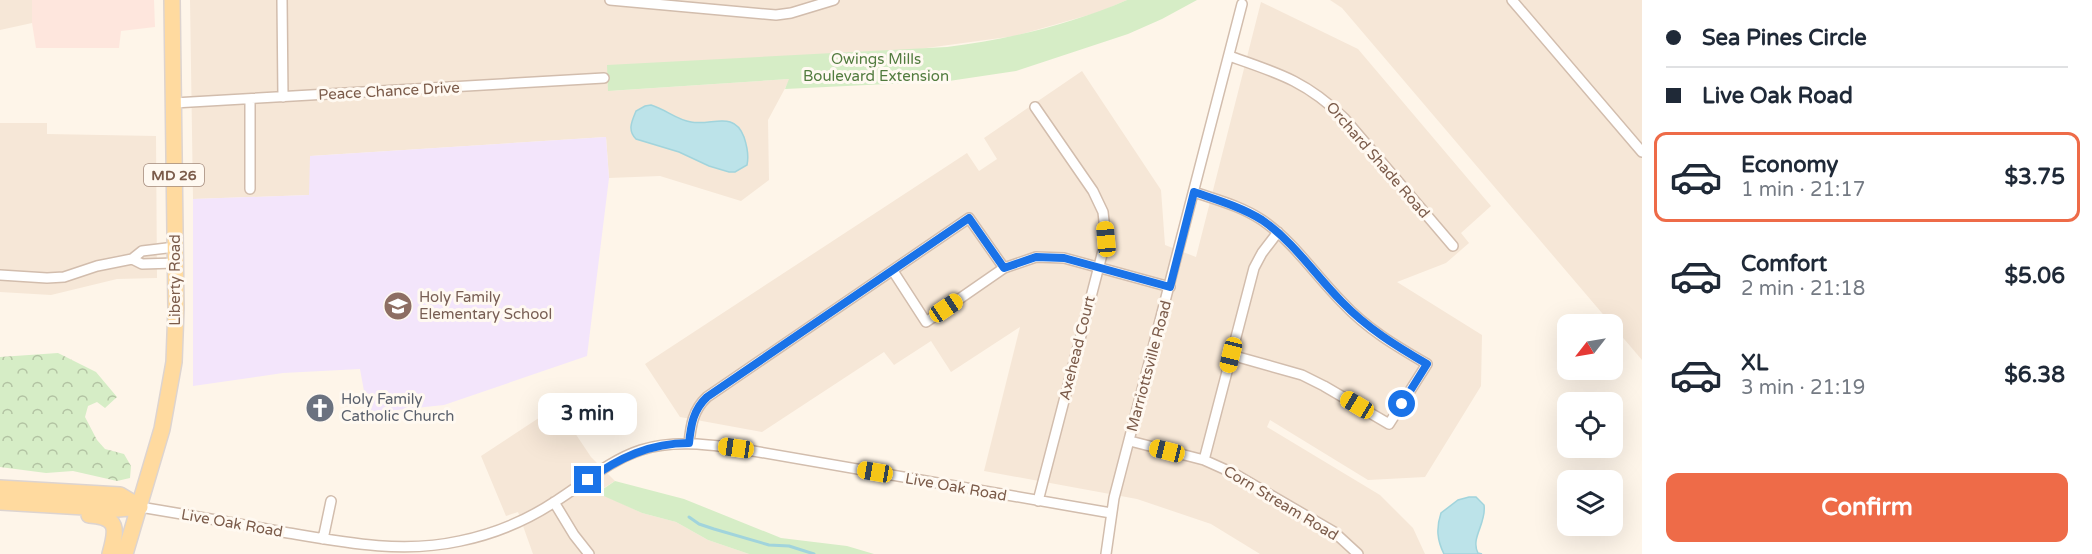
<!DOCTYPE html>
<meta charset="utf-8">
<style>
:root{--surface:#fff;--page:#f6f6f7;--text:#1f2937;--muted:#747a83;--line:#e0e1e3;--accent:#ee6b48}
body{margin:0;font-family:"Varela Round",sans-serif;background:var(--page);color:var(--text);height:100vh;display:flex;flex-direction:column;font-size:22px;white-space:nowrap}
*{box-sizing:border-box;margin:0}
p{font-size:20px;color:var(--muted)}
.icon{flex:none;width:33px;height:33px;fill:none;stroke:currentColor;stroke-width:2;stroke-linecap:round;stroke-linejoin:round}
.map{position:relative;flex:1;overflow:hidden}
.panel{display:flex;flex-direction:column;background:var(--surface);width:450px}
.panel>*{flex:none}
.hud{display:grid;align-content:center;height:132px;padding:0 24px;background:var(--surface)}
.needle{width:39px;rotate:239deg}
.buttons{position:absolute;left:1557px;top:314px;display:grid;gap:12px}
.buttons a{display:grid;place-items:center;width:66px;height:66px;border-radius:12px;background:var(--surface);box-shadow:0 6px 24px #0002;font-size:30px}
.end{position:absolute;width:27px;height:27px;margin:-14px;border:8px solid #1a73e8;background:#fff;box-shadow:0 0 0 3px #fff}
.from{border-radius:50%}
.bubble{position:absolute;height:42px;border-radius:12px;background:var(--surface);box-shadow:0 6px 24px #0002;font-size:20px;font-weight:700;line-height:42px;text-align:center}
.car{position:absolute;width:18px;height:36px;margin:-18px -9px;border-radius:8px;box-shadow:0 0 4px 2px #0007;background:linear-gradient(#f5c518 24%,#345 0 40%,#f5c518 0 76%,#345 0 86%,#f5c518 0)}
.hud b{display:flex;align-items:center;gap:21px;height:57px;font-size:22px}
.hud b+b{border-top:2px solid var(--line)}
.hud i{width:15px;height:15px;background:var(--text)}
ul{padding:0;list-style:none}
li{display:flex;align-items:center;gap:18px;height:90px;margin:0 12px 9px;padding:0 12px;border:3px solid transparent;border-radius:12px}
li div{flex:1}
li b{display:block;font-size:22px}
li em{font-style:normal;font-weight:700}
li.on{border-color:var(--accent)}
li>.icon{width:54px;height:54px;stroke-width:1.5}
.primary-button{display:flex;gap:12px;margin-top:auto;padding:12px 24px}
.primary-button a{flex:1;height:69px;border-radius:12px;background:var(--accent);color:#fff;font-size:24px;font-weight:700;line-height:69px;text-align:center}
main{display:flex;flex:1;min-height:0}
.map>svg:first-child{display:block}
.residential{fill:#f6e7d7}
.commercial{fill:#fee6dd}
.education{fill:#f3e5fb}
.forest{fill:url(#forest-crowns)}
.park{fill:#d6edc6}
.water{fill:#bce3e9;stroke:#a1d4dc;stroke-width:1.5}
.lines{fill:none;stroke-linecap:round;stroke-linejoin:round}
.stream{stroke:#a1d4dc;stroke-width:3}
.street-casing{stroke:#d2bdad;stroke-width:12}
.primary-casing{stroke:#ddd4d0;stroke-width:18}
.street{stroke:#fff;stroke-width:9}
.primary{stroke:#ffda9f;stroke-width:15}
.route{stroke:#1a73e8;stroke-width:8}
.labels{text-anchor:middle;stroke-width:6;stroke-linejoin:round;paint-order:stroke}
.shield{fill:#fff9f1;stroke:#a38a7c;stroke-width:1.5}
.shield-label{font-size:14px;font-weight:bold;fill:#7b5b4a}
.park-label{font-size:15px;fill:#517b3e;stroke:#fff9f1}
.street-label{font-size:15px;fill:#7b5b4a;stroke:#fff9f1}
.education-label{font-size:15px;fill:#785e54;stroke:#fff9f1;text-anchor:start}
.worship-label{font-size:15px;fill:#5b616d;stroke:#fff9f1;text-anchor:start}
</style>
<main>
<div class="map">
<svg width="1642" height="554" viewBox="0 0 1642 554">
<defs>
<pattern id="forest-crowns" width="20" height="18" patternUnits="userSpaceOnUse" patternTransform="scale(1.5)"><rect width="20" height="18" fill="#d6edc6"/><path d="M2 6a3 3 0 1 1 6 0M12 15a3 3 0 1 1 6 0" fill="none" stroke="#b3c3a3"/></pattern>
</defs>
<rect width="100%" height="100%" fill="#fef5e9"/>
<path class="residential" d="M0 0H32V23L0 30Z
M190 0H1127L1099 12 1015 36 609 91 790 79 768 120 769 180 741 201 660 176 609 178 606 137 310 156V195L193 199Z
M1330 0H1642V360L1342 8Z
M1261 2 1358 49 1491 206 1461 233 1469 243 1446 263 1397 282 1482 335 1481 386 1425 477 1368 480 1270 420 1267 427 1380 495 1413 528 1425 554H1260L1211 524 1137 499 984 471 1020 327 951 372 931 341 894 365 884 352 762 432 680 417 645 364 967 153 979 171 997 159 984 138 1082 71 1161 190 1165 245 1196 257Z
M0 123H47V134L156 136 157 278 117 279 51 295 0 292Z
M557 406 591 457 615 481 597 492 642 513 676 522 708 540 749 554H533L518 512 506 516 481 456Z"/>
<path class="commercial" d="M32 0H154L155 27 121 31 119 48H36L32 23Z"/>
<path class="education" d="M606 137 609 178 587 356 444 405 368 413 360 369 283 373 193 386V199L309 195 310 156Z"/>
<path class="forest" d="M58 353 96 372 117 397 105 408 97 402 88 406 85 417 97 440 105 449 124 454 131 466 130 478 117 481 73 471 46 473 0 467V357Z"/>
<path class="park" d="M1127 0H1197L1162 19 1128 34 1016 71 949 81 785 89 789 79 608 91 607 65 947 47C1009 39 1069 25 1127 0Z
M615 481 684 499 781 538 847 546 874 554H749L708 540 676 522 642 513 597 493Z"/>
<path class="water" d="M651 105C665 109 677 120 691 122 712 126 734 110 744 137 747 146 749 156 747 165L735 172H729L709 166 679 152 636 139C627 130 632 121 636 111L645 106Z
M1469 497H1476L1484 505C1487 523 1470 538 1478 553L1482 554H1444C1437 540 1436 528 1441 513L1458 500Z"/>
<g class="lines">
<path class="stream" d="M689 517 699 524 714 529 769 545 789 546 814 554"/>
<g class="street-casing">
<path id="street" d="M282 0 283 97
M610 0 776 15 791 13 834 0
M1512 0 1642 152
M1229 56C1278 73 1306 81 1344 118L1453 246
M250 99V189
M174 103 604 78
M1035 107 1093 191 1103 212 1106 239 1038 501
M1194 192C1217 200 1241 206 1262 220 1294 242 1315 275 1342 302 1367 329 1396 346 1427 364L1389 424 1324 386 1302 375 1231 355
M132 259 142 264 175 263
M893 271 926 322 1004 268 1036 257 1064 258 1170 287
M0 275 47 278 64 277 97 266 132 259 142 251 175 247
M1130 441 1204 460 1233 473 1334 532 1358 554
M689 443C691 425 693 410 707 397L969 218 1004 268
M1204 460 1254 268 1262 253 1278 232
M554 502 574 535 589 554
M140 507C188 515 236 523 283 532 342 542 401 554 460 541 494 534 526 521 556 501 583 484 610 460 641 450 672 440 704 444 736 448L1111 513
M323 539 331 501
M1106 554 1114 498 1242 4"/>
</g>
<g class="primary-casing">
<path id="primary" d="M0 488 120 495 140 507
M0 502 118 509 140 507
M89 515C119 517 117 529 110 554
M125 554 162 429 174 362 176 308 172 0"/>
</g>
<use href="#street" class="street"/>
<use href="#primary" class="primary"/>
</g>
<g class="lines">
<path class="route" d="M588 480C619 458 650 443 689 443 691 425 693 410 707 397L969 218 1004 268 1036 257 1064 258 1170 287 1194 192C1217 200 1241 207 1262 220 1294 242 1315 275 1342 302 1367 328 1396 346 1427 364L1402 404"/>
</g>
<defs>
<g id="school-disc" transform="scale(1.5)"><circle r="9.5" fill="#8d6e63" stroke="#fff9f1"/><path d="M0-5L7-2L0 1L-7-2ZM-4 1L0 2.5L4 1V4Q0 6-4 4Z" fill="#fff"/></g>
<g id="church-disc" transform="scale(1.5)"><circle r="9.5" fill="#6b7280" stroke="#fff9f1"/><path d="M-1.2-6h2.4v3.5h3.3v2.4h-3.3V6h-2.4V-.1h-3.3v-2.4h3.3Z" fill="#fff"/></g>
</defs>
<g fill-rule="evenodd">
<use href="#school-disc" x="398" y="306"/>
<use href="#church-disc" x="320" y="408"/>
</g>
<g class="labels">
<rect class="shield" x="144" y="164" width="60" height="22" rx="4.5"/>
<g class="shield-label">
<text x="174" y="180">MD 26</text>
</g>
<g class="park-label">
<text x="876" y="64">Owings Mills<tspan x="876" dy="17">Boulevard Extension</tspan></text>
</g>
<g class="street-label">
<text transform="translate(389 91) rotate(-3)" y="5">Peace Chance Drive</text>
<text transform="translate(1378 160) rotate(49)" y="5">Orchard Shade Road</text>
<text transform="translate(175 280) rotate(-90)" y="5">Liberty Road</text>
<text transform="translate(1077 348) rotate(-76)" y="5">Axehead Court</text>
<text transform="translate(1149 366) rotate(-75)" y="5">Marriottsville Road</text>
<text transform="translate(956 487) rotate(10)" y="5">Live Oak Road</text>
<text transform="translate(1281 503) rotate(31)" y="5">Corn Stream Road</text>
<text transform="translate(232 523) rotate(10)" y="5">Live Oak Road</text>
</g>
<g class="education-label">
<text x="419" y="302">Holy Family<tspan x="419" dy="17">Elementary School</tspan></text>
</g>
<g class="worship-label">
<text x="341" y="404">Holy Family<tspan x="341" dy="17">Catholic Church</tspan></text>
</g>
</g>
</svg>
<div class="buttons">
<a><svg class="needle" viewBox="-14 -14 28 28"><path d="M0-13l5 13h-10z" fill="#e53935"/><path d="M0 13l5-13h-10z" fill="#747a83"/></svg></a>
<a><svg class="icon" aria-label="locate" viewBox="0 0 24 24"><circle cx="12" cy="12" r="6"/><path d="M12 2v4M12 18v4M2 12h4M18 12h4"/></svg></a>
<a><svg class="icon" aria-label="layers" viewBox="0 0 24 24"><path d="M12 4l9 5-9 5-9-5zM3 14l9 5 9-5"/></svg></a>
</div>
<i class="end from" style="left:1402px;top:404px"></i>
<i class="end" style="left:588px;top:480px"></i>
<div class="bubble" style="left:538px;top:393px;width:99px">3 min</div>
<i class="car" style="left:1106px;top:239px;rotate:355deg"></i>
<i class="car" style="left:946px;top:308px;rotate:56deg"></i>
<i class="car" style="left:1231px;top:355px;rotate:194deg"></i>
<i class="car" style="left:1357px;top:405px;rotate:301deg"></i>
<i class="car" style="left:736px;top:448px;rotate:278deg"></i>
<i class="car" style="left:1167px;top:451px;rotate:284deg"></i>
<i class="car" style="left:875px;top:472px;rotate:280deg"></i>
</div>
<section class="panel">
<div class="hud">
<b><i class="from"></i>Sea Pines Circle</b>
<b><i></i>Live Oak Road</b>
</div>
<ul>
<li class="on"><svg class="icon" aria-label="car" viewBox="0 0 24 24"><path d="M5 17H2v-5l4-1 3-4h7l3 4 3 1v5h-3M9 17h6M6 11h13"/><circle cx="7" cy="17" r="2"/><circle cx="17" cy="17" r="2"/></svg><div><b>Economy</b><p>1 min · 21:17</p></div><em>$3.75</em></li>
<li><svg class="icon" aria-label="car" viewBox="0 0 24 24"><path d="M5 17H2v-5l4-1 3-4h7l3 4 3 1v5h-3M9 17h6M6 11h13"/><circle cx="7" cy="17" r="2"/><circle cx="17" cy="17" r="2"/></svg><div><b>Comfort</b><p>2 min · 21:18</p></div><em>$5.06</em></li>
<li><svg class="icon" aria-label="car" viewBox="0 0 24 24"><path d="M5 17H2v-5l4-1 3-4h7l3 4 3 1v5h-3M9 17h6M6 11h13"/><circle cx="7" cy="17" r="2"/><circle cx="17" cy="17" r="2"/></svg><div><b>XL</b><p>3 min · 21:19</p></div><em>$6.38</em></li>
</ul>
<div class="primary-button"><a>Confirm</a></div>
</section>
</main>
